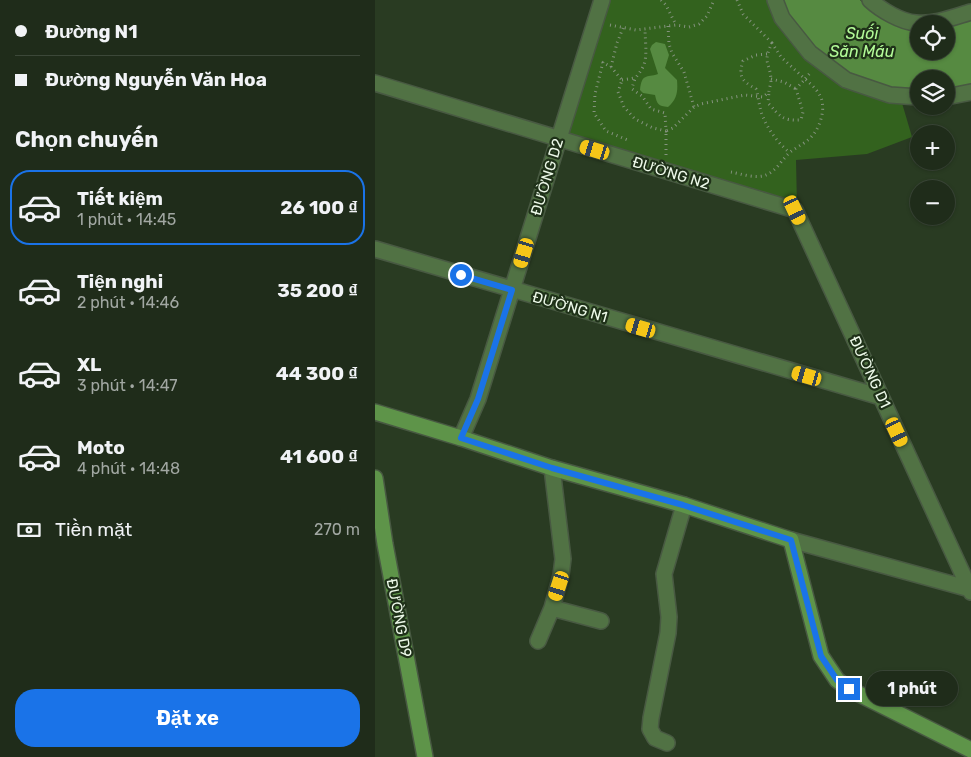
<!DOCTYPE html>
<html lang="vi">
<meta charset="utf-8">
<style>
:root{--surface:#1f2c1a;--page:#2c3827;--text:#f1f3f6;--muted:#a1a7a2;--line:#3c4839;--accent:#1a73e8}
body{margin:0;font-family:Rubik,sans-serif;background:var(--page);color:var(--text);height:100vh;display:flex;flex-direction:column;font-size:19px;white-space:nowrap}
*{box-sizing:border-box;margin:0}
p{font-size:16px;color:var(--muted)}
.icon{flex:none;width:28px;height:28px;fill:none;stroke:currentColor;stroke-width:2;stroke-linecap:round;stroke-linejoin:round}
.map{position:relative;flex:1;overflow:hidden}
.sheet{display:flex;flex-direction:column;background:var(--surface);width:375px}
.sheet>*{flex:none}
.banner{display:grid;align-content:center;height:110px;padding:0 15px;background:var(--surface)}
.fabs{position:absolute;left:535px;top:15px;display:grid;gap:10px}
.fabs a{display:grid;place-items:center;width:45px;height:45px;border-radius:50%;background:var(--surface);box-shadow:0 1px 4px #0004,0 0 0 1px var(--line);font-size:25px}
.end{position:absolute;width:22px;height:22px;margin:-11px;border:6px solid #1a73e8;background:#fff;box-shadow:0 0 0 2px #fff}
.from{border-radius:50%}
.bubble{position:absolute;height:35px;border-radius:18px;background:var(--surface);box-shadow:0 1px 4px #0004,0 0 0 1px var(--line);font-size:16px;font-weight:700;line-height:35px;text-align:center}
.car{position:absolute;width:15px;height:30px;margin:-15px -8px;border-radius:6px;box-shadow:0 0 4px 1px #0007;background:linear-gradient(#f5c518 24%,#345 0 40%,#f5c518 0 76%,#345 0 86%,#f5c518 0)}
.banner b{display:flex;align-items:center;gap:18px;height:48px;font-size:19px}
.banner b+b{border-top:1px solid var(--line)}
.banner i{width:12px;height:12px;background:var(--text)}
ul{padding:0;list-style:none}
li{display:flex;align-items:center;gap:15px;height:75px;margin:0 10px 8px;padding:0 5px;border:2px solid transparent;border-radius:20px}
li div{flex:1}
li b{display:block;font-size:19px}
li em{font-style:normal;font-weight:700}
li.selected{border-color:var(--accent)}
li>.icon{width:45px;height:45px;stroke-width:1.5}
h2{padding:0 15px;font-size:22px;line-height:60px}
.pay{display:flex;align-items:center;gap:12px;height:55px;padding:0 15px;font-size:19px}
.pay p{margin-inline-start:auto}
.cta{display:flex;gap:10px;margin-top:auto;padding:10px 15px}
.cta a{flex:1;height:58px;border-radius:20px;background:var(--accent);color:#fff;font-size:20px;font-weight:700;line-height:58px;text-align:center}
main{display:flex;flex:1;min-height:0}
.map>svg:first-child{display:block}
.green{fill:#33621e}
.water{fill:#568a41}
.lines{fill:none;stroke-linecap:round;stroke-linejoin:round}
.street-casing{stroke:#485942;stroke-width:18}
.secondary-casing{stroke:#485942;stroke-width:18}
.path{stroke:#84937e;stroke-width:3;stroke-dasharray:1 4;stroke-linecap:butt}
.street{stroke:#517244;stroke-width:15}
.secondary{stroke:#5e9449;stroke-width:15}
.route{stroke:#1a73e8;stroke-width:6}
.labels{text-anchor:middle;stroke-width:4.5;stroke-linejoin:round;paint-order:stroke}
.street-label{font-size:15px;fill:#edf9e9;stroke:#1f3119}
.water-label{font-size:16px;font-style:italic;fill:#b3fb98;stroke:#1f3119}
</style>
<main>
<section class="sheet">
<div class="banner">
<b><i class="from"></i>Đường N1</b>
<b><i></i>Đường Nguyễn Văn Hoa</b>
</div>
<h2>Chọn chuyến</h2>
<ul>
<li class="selected"><svg class="icon" aria-label="car" viewBox="0 0 24 24"><path d="M5 17H2v-5l4-1 3-4h7l3 4 3 1v5h-3M9 17h6M6 11h13"/><circle cx="7" cy="17" r="2"/><circle cx="17" cy="17" r="2"/></svg><div><b>Tiết kiệm</b><p>1 phút · 14:45</p></div><em>26 100 ₫</em></li>
<li><svg class="icon" aria-label="car" viewBox="0 0 24 24"><path d="M5 17H2v-5l4-1 3-4h7l3 4 3 1v5h-3M9 17h6M6 11h13"/><circle cx="7" cy="17" r="2"/><circle cx="17" cy="17" r="2"/></svg><div><b>Tiện nghi</b><p>2 phút · 14:46</p></div><em>35 200 ₫</em></li>
<li><svg class="icon" aria-label="car" viewBox="0 0 24 24"><path d="M5 17H2v-5l4-1 3-4h7l3 4 3 1v5h-3M9 17h6M6 11h13"/><circle cx="7" cy="17" r="2"/><circle cx="17" cy="17" r="2"/></svg><div><b>XL</b><p>3 phút · 14:47</p></div><em>44 300 ₫</em></li>
<li><svg class="icon" aria-label="car" viewBox="0 0 24 24"><path d="M5 17H2v-5l4-1 3-4h7l3 4 3 1v5h-3M9 17h6M6 11h13"/><circle cx="7" cy="17" r="2"/><circle cx="17" cy="17" r="2"/></svg><div><b>Moto</b><p>4 phút · 14:48</p></div><em>41 600 ₫</em></li>
</ul>
<div class="pay"><svg class="icon" aria-label="cash" viewBox="0 0 24 24"><path d="M3 7h18v10H3z"/><circle cx="12" cy="12" r="2"/></svg>Tiền mặt<p>270 m</p></div>
<div class="cta"><a>Đặt xe</a></div>
</section>
<div class="map">
<svg width="596" height="757" viewBox="0 0 596 757">
<rect width="100%" height="100%" fill="#293b22"/>
<path class="green" d="M231 0H393L527 103 537 137 492 154 421 160 422 207 190 137Z"/>
<path class="water" d="M407 0H485L493 8 544 29V51H571V26L596 19V86L571 91V79H544V91C535 91 525 91 517 89 469 79 425 45 407 0Z
M281 42 290 44 294 55 290 68 302 80C303 92 302 99 293 107 283 106 282 104 280 95L268 93 265 90C267 73 271 78 283 74L275 49 277 45Z"/>
<g class="lines">
<g class="street-casing">
<path id="street" d="M400 0 407 18 435 53 471 80 515 95 544 97
M495 0C506 10 526 22 541 23 559 25 579 17 596 12
M0 83 420 210 596 592
M571 97 596 92
M0 249 506 397
M86 438 103 399 227 0
M416 540 595 589
M177 608 226 621
M163 641 177 608 186 575 188 559 177 468
M292 743 280 738 275 729 276 718 293 633 294 617 289 574 309 505"/>
</g>
<g class="secondary-casing">
<path id="secondary" d="M0 412 86 438 177 468 309 505 416 540 446 656 462 680 474 689 596 750
M0 478 10 544 50 757"/>
</g>
<path class="path" d="M286 0 291 5 301 25
M362 0 368 14 397 43
M235 25 261 30 301 25 314 27 324 24 332 16 339 0
M293 26 294 44 297 53 309 72 319 107
M392 54 381 55 368 61C363 77 367 81 381 89 384 98 384 108 388 117 394 131 403 143 415 153
M227 62 236 67 247 80 243 92 249 107 260 119 278 128 291 131 290 113 276 109 267 96 257 89C260 75 262 78 268 67 273 56 270 41 270 29
M228 62 220 94 219 113 231 131 255 141
M236 67 242 43 248 28
M396 79 409 82 421 89
M247 80 259 78
M291 155V131L298 128 319 107 326 104 370 95 388 97 394 92C394 89 396 84 396 80 395 61 387 64 397 43L406 57 430 79 435 73
M356 172C366 174 382 179 391 175 401 171 407 160 414 153 420 148 427 145 433 140 443 132 450 114 447 101 445 92 437 85 430 79L421 89 428 112 426 120C407 121 405 116 393 103L394 92"/>
<use href="#street" class="street"/>
<use href="#secondary" class="secondary"/>
</g>
<g class="lines">
<path class="route" d="M86 275 137 290 103 399 86 438 177 468 308 505 416 540 446 656 462 680 474 689"/>
</g>
<g class="labels">
<g class="street-label">
<text transform="translate(296 173) rotate(17)" y="5">ĐƯỜNG N2</text>
<text transform="translate(172 177) rotate(-73)" y="5">ĐƯỜNG D2</text>
<text transform="translate(195 307) rotate(16)" y="5">ĐƯỜNG N1</text>
<text transform="translate(495 372) rotate(65)" y="5">ĐƯỜNG D1</text>
<text transform="translate(24 618) rotate(79)" y="5">ĐƯỜNG D9</text>
</g>
<g class="water-label">
<text x="487" y="39">Suối<tspan x="487" dy="18">Săn Máu</tspan></text>
</g>
</g>
</svg>
<div class="fabs">
<a><svg class="icon" aria-label="locate" viewBox="0 0 24 24"><circle cx="12" cy="12" r="6"/><path d="M12 2v4M12 18v4M2 12h4M18 12h4"/></svg></a>
<a><svg class="icon" aria-label="layers" viewBox="0 0 24 24"><path d="M12 4l9 5-9 5-9-5zM3 14l9 5 9-5"/></svg></a>
<a>+</a>
<a>−</a>
</div>
<i class="end from" style="left:86px;top:275px"></i>
<i class="end" style="left:474px;top:689px"></i>
<div class="bubble" style="left:491px;top:671px;width:92px">1 phút</div>
<i class="car" style="left:220px;top:150px;rotate:287deg"></i>
<i class="car" style="left:420px;top:210px;rotate:155deg"></i>
<i class="car" style="left:149px;top:253px;rotate:197deg"></i>
<i class="car" style="left:266px;top:328px;rotate:286deg"></i>
<i class="car" style="left:432px;top:376px;rotate:286deg"></i>
<i class="car" style="left:522px;top:432px;rotate:155deg"></i>
<i class="car" style="left:184px;top:586px;rotate:198deg"></i>
</div>
</main>
